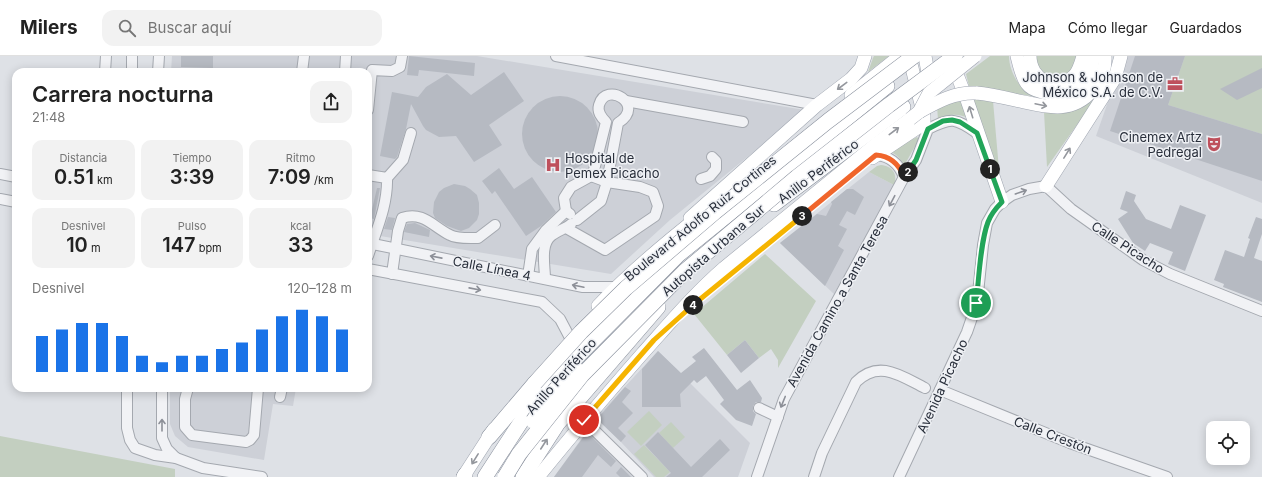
<!DOCTYPE html>
<html lang="es">
<head>
<meta charset="utf-8">
<style>
  body { margin:0; font-family:Inter,sans-serif; background:#f2f2f2; color:#222; height:100vh; display:flex; flex-direction:column; font-size:15px; white-space:nowrap }
  * { box-sizing:border-box; margin:0 }
  p { font-size:13px; color:#767676 }
  .icon { flex:none; width:22px; height:22px; fill:none; stroke:currentColor; stroke-width:2; stroke-linecap:round; stroke-linejoin:round }
  .map { position:relative; flex:1; overflow:hidden }
  .panel { position:absolute; left:12px; top:12px; width:360px; height:324px; display:flex; flex-direction:column; background:#fff; border-radius:12px; box-shadow:0 2px 10px #0003 }
  .panel>* { flex:none }
  .fabs { position:absolute; left:1206px; top:365px; display:grid; gap:8px }
  .fabs a { display:grid; place-items:center; width:44px; height:44px; border-radius:8px; background:#fff; box-shadow:0 2px 10px #0003; font-size:20px }
  .pin { position:absolute; display:grid; place-items:center; width:34px; height:34px; color:#fff; margin:-17px; border:2px solid #fff; border-radius:50%; box-shadow:0 1px 4px #0007 }
  .km { position:absolute; width:20px; height:20px; margin:-10px; border-radius:50%; background:#222; color:#fff; font-size:11px; line-height:20px; text-align:center }
  .round { display:grid; place-items:center; flex:none; width:42px; height:42px; border-radius:12px; background:#f2f2f2 }
  .head { display:flex; align-items:center; justify-content:space-between; height:68px; padding:0 20px }
  h1 { font-size:22px; font-weight:600; line-height:30px }
  .stats { display:grid; grid-template-columns:repeat(3,1fr); gap:6px; height:68px; padding:4px 20px }
  .stats div { display:grid; align-content:center; border-radius:10px; background:#f2f2f2; text-align:center }
  .stats b { font-size:20px; font-weight:600 }
  .stats small { font-size:11px; font-weight:400 }
  .stats p { font-size:11px }
  .chart { height:112px; padding:8px 20px }
  .chart p { display:flex; justify-content:space-between }
  .chart svg { width:100%; height:72px; margin-top:4px; stroke:#1a73e8; stroke-width:6 }
  header { display:flex; align-items:center; gap:24px; box-sizing:border-box; height:56px; padding:0 20px; background:#fff; border-bottom:1px solid #e0e0e0 }
  header strong { font-size:19px }
  nav { display:flex; gap:22px; margin-inline-start:auto; font-size:14px }
  .search { width:280px; height:36px; background:#f2f2f2; display:flex; align-items:center; gap:10px; box-sizing:border-box; padding:0 14px; border-radius:12px; color:#767676; font-size:15px }
  .map>svg:first-child { display:block }
  .built { fill:#cdd0d7 }
  .green { fill:#c3cfc0 }
  .building { fill:#b6bac2 }
  .lines { fill:none; stroke-linecap:round; stroke-linejoin:round }
  .minor-casing { stroke:#a4a8af; stroke-width:12 }
  .major-casing { stroke:#9fa5b0; stroke-width:14 }
  .highway-casing { stroke:#878e9b; stroke-width:16 }
  .minor { stroke:#f1f2f5; stroke-width:10 }
  .major { stroke:#fff; stroke-width:13 }
  .highway { stroke:#fff; stroke-width:15 }
  .major-bridge-casing { stroke:#9fa5b0; stroke-width:14; stroke-linecap:butt }
  .highway-bridge-casing { stroke:#878e9b; stroke-width:16; stroke-linecap:butt }
  .major-bridge { stroke:#fff; stroke-width:13 }
  .highway-bridge { stroke:#fff; stroke-width:15 }
  .oneway { stroke:#94979d }
  .oneway2 { stroke:#8d9098 }
  .split-1-casing { stroke:#fff; stroke-width:8 }
  .split-2-casing { stroke:#fff; stroke-width:8 }
  .split-3-casing { stroke:#fff; stroke-width:8 }
  .split-4-casing { stroke:#fff; stroke-width:8 }
  .split-5-casing { stroke:#fff; stroke-width:8 }
  .split-1 { stroke:#22a559; stroke-width:5 }
  .split-2 { stroke:#22a559; stroke-width:5 }
  .split-3 { stroke:#f0652b; stroke-width:5 }
  .split-4 { stroke:#f5b400; stroke-width:5 }
  .split-5 { stroke:#f5b400; stroke-width:5 }
  .labels { text-anchor:middle; stroke-width:3; stroke-linejoin:round; paint-order:stroke }
  .poi-label { font-size:13px; fill:#292f3b; stroke:#eef0f4; text-anchor:end }
  .street-label { font-size:13px; fill:#292f3b; stroke:#eef0f4 }
</style>
</head>
<body>
<header>
<strong>Milers</strong>
<div class="search"><svg class="icon" aria-label="search" viewBox="0 0 24 24"><circle cx="10" cy="10" r="6"/><path d="M15 15l6 6"/></svg>Buscar aquí</div>
<nav><a>Mapa</a><a>Cómo llegar</a><a>Guardados</a></nav>
</header>
<div class="map">
<svg width="1262" height="421" viewBox="0 0 1262 421">
  <rect width="100%" height="100%" fill="#dee1e6"/>
  <g class="built">
    <path d="M172,0H477L805,54L670,164L611,218L368,178V16H171Z"/>
    <path d="M1124,0H1262V147L1096,80Z"/>
    <path d="M869,116L894,129L834,238L780,187Z"/>
    <path d="M658,295L750,387L738,421H654L621,386L596,362Z"/>
    <path d="M170,332H296L293,350L273,348L264,404L188,391L175,380L170,368Z"/>
    <path d="M587,375L617,404L633,421H554Z"/>
  </g>
  <g class="green">
    <path d="M874,0H889L868,16L873,2Z"/>
    <path d="M990,0H1009C1009,11 1015,25 1023,32C1027,36 1032,38 1037,41L969,30L966,18Z"/>
    <path d="M1033,0H1079L1075,13L1056,24L1042,19Z"/>
    <path d="M1185,0H1262V78L1168,49Z"/>
    <path d="M1096,42L1047,111L1044,56C1064,60 1079,54 1096,42Z"/>
    <path d="M973,43L993,45L1000,125Z"/>
    <path d="M962,44L968,62C957,57 948,58 938,63L937,51Z"/>
    <path d="M917,81L919,83L904,110C900,102 897,98 888,95Z"/>
    <path d="M881,109C892,110 898,118 894,129L869,116L877,110Z"/>
    <path d="M765,198L816,245L778,312V304L771,293L759,302L745,284L727,299L694,258Z"/>
    <path d="M649,355L662,369L641,390L627,376Z"/>
    <path d="M671,366L685,381L673,392L659,377Z"/>
    <path d="M0,380L175,413V421H0Z"/>
    <path d="M644,389L670,416L664,421H656L634,398Z"/>
  </g>
  <g class="building">
    <path d="M181,0H213V12L181,11Z"/>
    <path d="M409,0L475,7L474,20L419,14L418,20L407,19Z"/>
    <path d="M1135,0H1185L1168,49L1262,78V125L1110,75Z"/>
    <path d="M1262,12V32L1237,44L1220,33Z"/>
    <path d="M504,16L524,45L489,69L502,89L474,106L456,80L439,81L426,74L423,70L411,48L406,73L397,101L395,103L380,100L392,36L418,41L426,31L447,18L471,39Z"/>
    <circle cx="560" cy="78" r="38"/>
    <path d="M499,112L514,133L532,121L556,156L541,170L526,180L495,135L492,138L482,125Z"/>
    <path d="M454,128L465,130L470,133L477,139L479,147V158L477,164L469,172L461,175L447,170L435,162L433,157L434,146L439,136L444,132Z"/>
    <path d="M377,132H380L374,163L370,162Z"/>
    <path d="M847,133H853L864,141L855,159L847,155L839,169L847,173L838,190L844,194L825,230L780,187L817,158L826,160L832,148L831,146Z"/>
    <path d="M1126,135L1136,139L1134,145L1146,163L1171,173L1180,149L1206,159L1185,215L1168,208L1173,196L1150,187L1145,195L1133,187L1118,163L1128,156L1120,153Z"/>
    <path d="M388,161L395,162L392,174L384,173Z"/>
    <path d="M1256,161L1262,163V178L1254,202L1262,205V246L1223,231L1224,228L1214,224L1225,194L1244,201L1250,183L1248,182Z"/>
    <path d="M415,167L430,174L429,181L404,176L407,168Z"/>
    <path d="M745,284L759,302L741,317L727,299Z"/>
    <path d="M704,292L737,334L750,324L762,342L761,346H756L753,350V355L756,358L752,370L736,364L720,348L724,344L706,320L697,327L694,324L680,338L681,351H642V313L658,295L681,317L696,305L692,301Z"/>
    <path d="M625,331L631,335L622,346L633,357L618,372L626,380L621,386L597,363Z"/>
    <path d="M587,376L616,405L611,411L598,399L582,421H554Z"/>
    <path d="M658,376L691,411L720,383L730,394L702,421H666L671,417L645,389Z"/>
    <path d="M621,411L631,421H620L616,417Z"/>
  </g>
  <g class="lines">
    <defs>
      <g id="minor">
        <path d="M556,0L817,49"/>
        <path d="M105,16L106,0"/>
        <path d="M132,16V0"/>
        <path d="M158,16L159,0"/>
        <path d="M302,16L304,0"/>
        <path d="M345,16L346,0"/>
        <path d="M626,45L743,66"/>
        <path d="M368,54L372,14L392,15L400,11L402,0"/>
        <path d="M876,99C890,100 899,108 904,121"/>
        <path d="M0,118L16,121"/>
        <path d="M368,119L387,122C388,149 376,175 368,200"/>
        <path d="M387,122L403,104L411,77"/>
        <path d="M701,123L710,120L716,113V105L712,101"/>
        <path d="M0,143L16,146"/>
        <path d="M566,155L564,142L571,131L591,120L594,114L606,66C601,61 597,56 599,49C606,24 647,49 618,67L607,126L601,145L577,164"/>
        <path d="M566,172L605,194L655,160L658,150L653,136L640,131L607,126L591,120"/>
        <path d="M368,187L583,231H616"/>
        <path d="M368,213L542,246L560,263L569,280"/>
        <path d="M392,218L398,175L402,162C424,155 433,171 450,179C457,183 470,182 478,182L495,169"/>
        <path d="M528,220L532,193L546,174L566,155L570,158"/>
        <path d="M545,223C545,210 540,189 551,180C557,175 565,173 571,168"/>
        <path d="M127,332V372L130,384L135,392L155,399L176,402L203,412L262,421"/>
        <path d="M162,332V382L167,393L176,402"/>
        <path d="M188,332L185,343V371L192,379L246,386L250,384L254,379L258,332"/>
        <path d="M940,334L1070,387L1167,421"/>
        <path d="M280,341L282,332"/>
        <path d="M759,352L778,361"/>
        <path d="M584,364L642,421"/>
        <path d="M757,421L784,343L904,121L916,104L928,73C952,61 955,62 977,77"/>
        <path d="M814,421L822,397L856,326C879,303 901,320 925,332"/>
        <path d="M899,421L967,276L977,247L983,189L987,167L995,153L1002,146L1012,139L1029,133L1046,130L1071,153L1143,204L1170,218L1262,255"/>
      </g>
      <g id="major">
        <path d="M925,0L930,28"/>
        <path d="M1017,0C1019,8 1022,23 1028,29C1030,32 1038,35 1042,36C1069,45 1092,29 1093,0"/>
        <path d="M1030,0C1030,24 1056,37 1074,20C1079,15 1081,7 1083,0"/>
        <path d="M952,6L967,44L1002,146"/>
        <path d="M976,37C989,38 1002,41 1015,44C1044,50 1070,60 1093,34C1101,24 1106,13 1105,0"/>
        <path d="M851,39L900,0"/>
        <path d="M872,102L920,70L924,65V60L909,0"/>
        <path d="M1046,130L1115,22L1121,0"/>
        <path d="M690,162L817,49L851,23L861,12L865,0"/>
        <path d="M598,250C630,216 665,187 702,158"/>
        <path d="M463,421L494,373"/>
        <path d="M538,421C572,379 607,338 642,298C669,268 694,238 724,212L876,88L910,63"/>
      </g>
      <g id="highway">
        <path d="M774,148L903,51"/>
        <path d="M489,381L535,327"/>
        <path d="M464,421L465,419"/>
        <path d="M485,421L526,358L554,324L678,199L887,30"/>
        <path d="M523,421L558,367L658,251"/>
      </g>
    </defs>
    <use href="#minor" class="minor-casing"/>
    <use href="#major" class="major-casing"/>
    <use href="#highway" class="highway-casing"/>
    <use href="#minor" class="minor"/>
    <use href="#major" class="major"/>
    <use href="#highway" class="highway"/>
    <defs>
      <g id="major-bridge">
        <path d="M919,56C937,46 954,36 976,37"/>
        <path d="M910,63L919,56L929,37L975,0"/>
      </g>
      <g id="highway-bridge">
        <path d="M535,327L581,276L626,232L715,156L828,65L914,0"/>
        <path d="M533,365L555,334L576,313"/>
        <path d="M505,421L519,398L582,319L685,215L797,121L889,49L955,0"/>
      </g>
    </defs>
    <use href="#major-bridge" class="major-bridge-casing"/>
    <use href="#highway-bridge" class="highway-bridge-casing"/>
    <use href="#major-bridge" class="major-bridge"/>
    <use href="#highway-bridge" class="highway-bridge"/>
  </g>
  <defs><path id="oneway-shaft" d="M-6 0H5M1.5-3L5.5 0L1.5 3" fill="none" stroke-width="1.6" stroke-linecap="round" stroke-linejoin="round"/></defs>
  <g class="oneway">
    <use href="#oneway-shaft" transform="translate(842 30) rotate(143)"/>
    <use href="#oneway-shaft" transform="translate(1041 49) rotate(12)"/>
    <use href="#oneway-shaft" transform="translate(971 56) rotate(-107)"/>
    <use href="#oneway-shaft" transform="translate(894 75) rotate(-37)"/>
    <use href="#oneway-shaft" transform="translate(1067 97) rotate(-58)"/>
    <use href="#oneway-shaft" transform="translate(544 388) rotate(-57)"/>
    <use href="#oneway-shaft" transform="translate(475 403) rotate(122)"/>
  </g>
  <g class="oneway2">
    <use href="#oneway-shaft" transform="translate(1021 136) rotate(-19)"/>
    <use href="#oneway-shaft" transform="translate(892 145) rotate(118)"/>
    <use href="#oneway-shaft" transform="translate(436 201) rotate(-169)"/>
    <use href="#oneway-shaft" transform="translate(578 230) rotate(-168)"/>
    <use href="#oneway-shaft" transform="translate(475 233) rotate(11)"/>
    <use href="#oneway-shaft" transform="translate(783 346) rotate(112)"/>
    <use href="#oneway-shaft" transform="translate(162 369) rotate(-90)"/>
  </g>
  <g class="lines">
    <defs>
      <path id="split-1" d="M976,247C979,224 980,187 988,166C991,158 996,152 1002,146L990,113"/>
      <path id="split-2" d="M908,116L916,104L928,73L943,65L952,64L960,66L977,77L990,113"/>
      <path id="split-3" d="M802,160L876,99C890,100 899,108 904,121L908,116"/>
      <path id="split-4" d="M693,249L802,160"/>
      <path id="split-5" d="M584,364L654,284L693,249"/>
    </defs>
    <use href="#split-1" class="split-1-casing"/>
    <use href="#split-2" class="split-2-casing"/>
    <use href="#split-3" class="split-3-casing"/>
    <use href="#split-4" class="split-4-casing"/>
    <use href="#split-5" class="split-5-casing"/>
    <use href="#split-1" class="split-1"/>
    <use href="#split-2" class="split-2"/>
    <use href="#split-3" class="split-3"/>
    <use href="#split-4" class="split-4"/>
    <use href="#split-5" class="split-5"/>
  </g>
  <defs>
    <symbol id="office-bare" viewBox="-9 -9 18 18"><path d="M-6-3h4V-5.5h4V-3h4V5H-6ZM-1-4.5V-3h2v-1.5ZM-6 0V1H6V0Z" fill="#be505c" stroke="#eef0f4" stroke-width="2.5" paint-order="stroke"/></symbol>
    <symbol id="theatre-bare" viewBox="-9 -9 18 18"><path d="M-5-5.5Q0-4 5-5.5V0Q5 5 0 6Q-5 5-5 0ZM-3.3-2.5H-1v1.5H-3.3ZM1-2.5H3.3v1.5H1ZM-2.8 1Q0 5.5 2.8 1Z" fill="#be505c" stroke="#eef0f4" stroke-width="2.5" paint-order="stroke"/></symbol>
    <symbol id="hospital-bare" viewBox="-9 -9 18 18"><path d="M-5-5h3v3.5h4V-5h3V5h-3V1.5h-4V5h-3Z" fill="#be505c" stroke="#eef0f4" stroke-width="2.5" paint-order="stroke"/></symbol>
  </defs>
  <g fill-rule="evenodd">
    <use href="#office-bare" x="1164" y="17" width="22" height="22"/>
    <use href="#theatre-bare" x="1203" y="77" width="22" height="22"/>
    <use href="#hospital-bare" x="542" y="98" width="22" height="22"/>
  </g>
  <g class="labels">
    <g class="poi-label">
      <text x="1163" y="26">Johnson &amp; Johnson de<tspan x="1163" dy="15">México S.A. de C.V.</tspan></text>
      <text x="1202" y="86">Cinemex Artz<tspan x="1202" dy="15">Pedregal</tspan></text>
      <text x="565" y="107" text-anchor="start">Hospital de<tspan x="565" dy="15">Pemex Picacho</tspan></text>
    </g>
    <g class="street-label">
      <text transform="translate(818 115) rotate(-37)" y="5">Anillo Periférico</text>
      <text transform="translate(700 162) rotate(-39)" y="5">Boulevard Adolfo Ruiz Cortines</text>
      <text transform="translate(1128 191) rotate(33)" y="5">Calle Picacho</text>
      <text transform="translate(713 194) rotate(-41)" y="5">Autopista Urbana Sur</text>
      <text transform="translate(492 212) rotate(11)" y="5">Calle Línea 4</text>
      <text transform="translate(837 245) rotate(-61)" y="5">Avenida Camino a Santa Teresa</text>
      <text transform="translate(561 320) rotate(-48)" y="5">Anillo Periférico</text>
      <text transform="translate(942 330) rotate(-65)" y="5">Avenida Picacho</text>
      <text transform="translate(1053 379) rotate(21)" y="5">Calle Crestón</text>
    </g>
  </g>
</svg>
<div class="fabs">
<a><svg class="icon" aria-label="locate" viewBox="0 0 24 24"><circle cx="12" cy="12" r="6"/><path d="M12 2v4M12 18v4M2 12h4M18 12h4"/></svg></a>
</div>
<div class="pin" style="left:976px;top:247px;background:#1e9e55"><svg class="icon" aria-label="arrive" viewBox="0 0 24 24"><path d="M6 21V4h12l-3 4 3 4H6"/></svg></div>
<div class="pin" style="left:584px;top:364px;background:#d93025"><svg class="icon" aria-label="check" viewBox="0 0 24 24"><path d="M5 12l5 5 9-10"/></svg></div>
<b class="km" style="left:990px;top:113px">1</b>
<b class="km" style="left:908px;top:116px">2</b>
<b class="km" style="left:802px;top:160px">3</b>
<b class="km" style="left:693px;top:249px">4</b>
<section class="panel">
<div class="head"><div><h1>Carrera nocturna</h1><p>21:48</p></div><a class="round"><svg class="icon" aria-label="share" viewBox="0 0 24 24"><path d="M12 15V3M7 8l5-5 5 5M5 13v7h14v-7"/></svg></a></div>
<div class="stats">
<div><p>Distancia</p><b>0.51<small> km</small></b></div>
<div><p>Tiempo</p><b>3:39</b></div>
<div><p>Ritmo</p><b>7:09<small> /km</small></b></div>
</div>
<div class="stats">
<div><p>Desnivel</p><b>10<small> m</small></b></div>
<div><p>Pulso</p><b>147<small> bpm</small></b></div>
<div><p>kcal</p><b>33</b></div>
</div>
<div class="chart"><p><span>Desnivel</span>120–128 m</p>
<svg viewBox="0 0 160 44" preserveAspectRatio="none"><path d="M5 44V22M15 44V18M25 44V14M35 44V14M45 44V22M55 44V34M65 44V38M75 44V34M85 44V34M95 44V30M105 44V26M115 44V18M125 44V10M135 44V6M145 44V10M155 44V18"/></svg>
</div>
</section>
</div>
</body>
</html>
